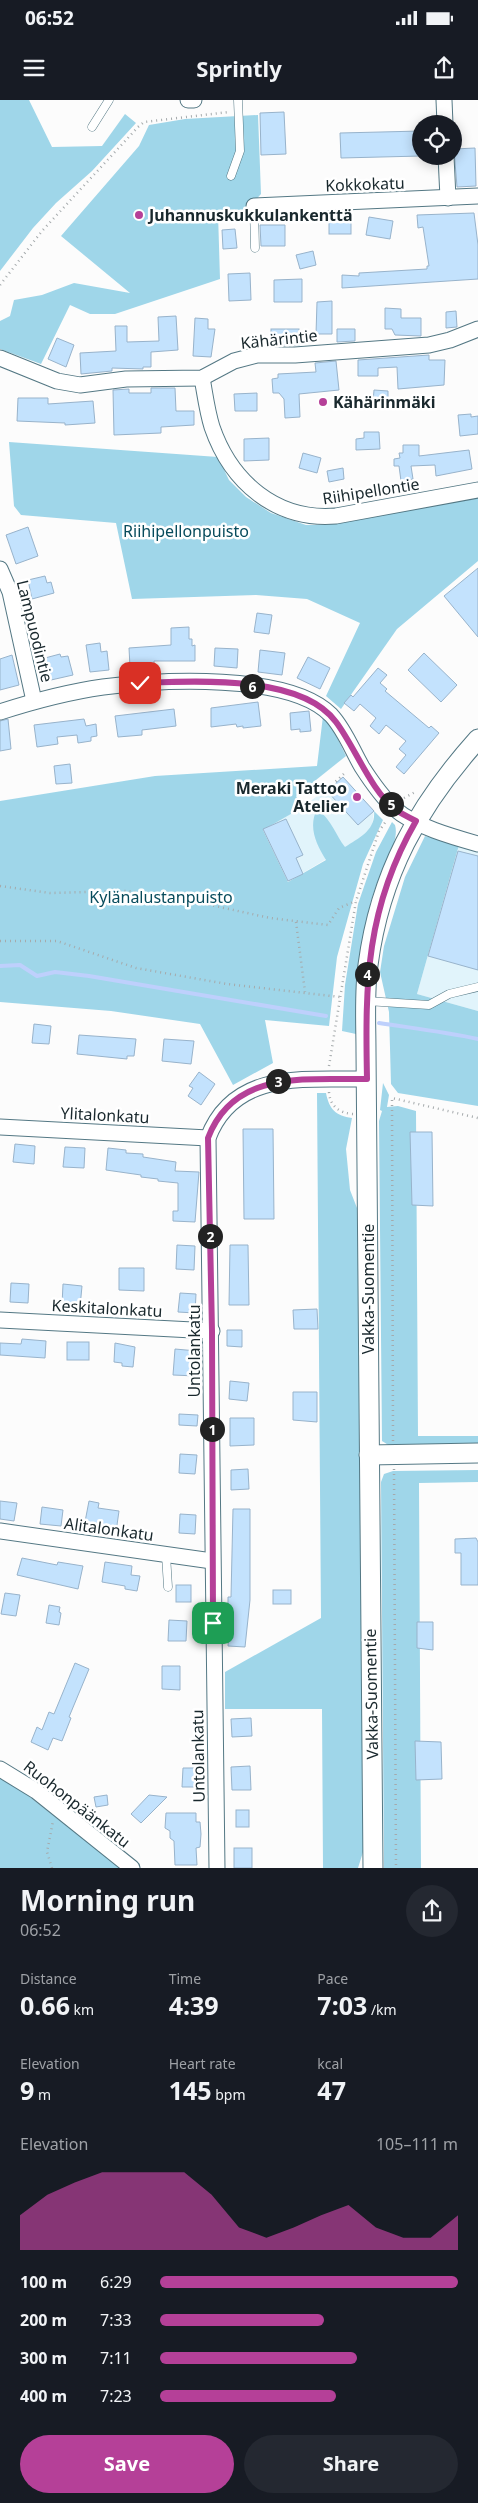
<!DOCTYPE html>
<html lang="en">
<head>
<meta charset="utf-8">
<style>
  body { margin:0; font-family:"Noto Sans",sans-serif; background:#242831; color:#f1f3f6; height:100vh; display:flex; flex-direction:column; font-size:19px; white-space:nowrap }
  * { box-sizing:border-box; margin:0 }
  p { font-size:16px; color:#9ea1a6 }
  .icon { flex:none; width:28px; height:28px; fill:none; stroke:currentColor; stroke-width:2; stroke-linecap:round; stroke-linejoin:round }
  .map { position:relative; height:1768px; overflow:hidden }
  .details { display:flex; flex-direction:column; background:#171b24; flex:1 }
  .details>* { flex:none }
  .fabs { position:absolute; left:412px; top:15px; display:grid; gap:10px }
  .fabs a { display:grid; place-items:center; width:50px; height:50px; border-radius:50%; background:#171b24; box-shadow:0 2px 12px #0003; font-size:25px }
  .pin { position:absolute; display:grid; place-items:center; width:42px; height:42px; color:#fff; margin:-21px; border-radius:10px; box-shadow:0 2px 8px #0006 }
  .km { position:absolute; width:25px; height:25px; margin:-12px; border-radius:50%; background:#222; color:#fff; font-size:14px; line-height:25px; text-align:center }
  .round { display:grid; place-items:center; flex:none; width:52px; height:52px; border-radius:26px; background:#242831 }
  .overview { display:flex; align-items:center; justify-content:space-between; height:85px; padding:0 20px }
  h1 { font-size:28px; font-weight:700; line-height:38px }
  .stats { display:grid; grid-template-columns:repeat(3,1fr); gap:8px; height:85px; padding:5px 20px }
  .stats div { display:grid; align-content:center }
  .stats b { font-size:25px; font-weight:700 }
  .stats small { font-size:14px; font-weight:400 }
  .stats p { font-size:14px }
  .chart { height:140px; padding:10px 20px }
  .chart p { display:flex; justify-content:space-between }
  .chart svg { width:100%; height:90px; margin-top:5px; fill:#b54098; opacity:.7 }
  .button { display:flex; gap:10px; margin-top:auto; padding:10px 20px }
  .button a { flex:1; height:58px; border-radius:30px; background:#b54098; color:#fff; font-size:20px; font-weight:700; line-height:58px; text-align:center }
  .button a+a { background:#242831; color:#f1f3f6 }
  ul { padding:0 20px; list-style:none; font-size:16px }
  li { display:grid; grid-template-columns:80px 60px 1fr; align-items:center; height:38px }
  li i { height:12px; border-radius:6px; background:#b54098 }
  .status { display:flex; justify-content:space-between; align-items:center; height:35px; padding:0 25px; background:#171b24; direction:ltr }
  .status svg { height:14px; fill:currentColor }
  header { display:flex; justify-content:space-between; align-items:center; height:65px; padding:0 20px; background:#171b24; font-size:22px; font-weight:700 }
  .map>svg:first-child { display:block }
  .built { fill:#e1f4fb }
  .green { fill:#9fd6e9 }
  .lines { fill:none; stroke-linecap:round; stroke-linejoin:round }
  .stream { stroke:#bed0fc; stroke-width:4 }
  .building { fill:#c3e2fd; stroke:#98b3cb }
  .service-casing { stroke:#547884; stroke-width:9 }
  .minor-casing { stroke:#547884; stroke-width:17 }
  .tertiary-casing { stroke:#547884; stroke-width:21 }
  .path { stroke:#a5aaac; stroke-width:2.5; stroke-dasharray:1 4; stroke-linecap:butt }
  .service { stroke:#fff; stroke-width:8 }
  .minor { stroke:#fff; stroke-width:15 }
  .tertiary { stroke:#fff; stroke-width:19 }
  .route-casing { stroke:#fff; stroke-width:10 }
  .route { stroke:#b54098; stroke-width:6 }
  .poi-dot { fill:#b54098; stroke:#fff; stroke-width:2 }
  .labels { text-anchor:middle; stroke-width:5; stroke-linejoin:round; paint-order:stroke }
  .street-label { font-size:16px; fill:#19282d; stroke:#fff }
  .poi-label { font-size:16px; font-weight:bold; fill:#19282d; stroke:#fff; text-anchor:start }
  .park-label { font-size:16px; fill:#074b5c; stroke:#fff }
</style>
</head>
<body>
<div class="status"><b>06:52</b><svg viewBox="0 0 49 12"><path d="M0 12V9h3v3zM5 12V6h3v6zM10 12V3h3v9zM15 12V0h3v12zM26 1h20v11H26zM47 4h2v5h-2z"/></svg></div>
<header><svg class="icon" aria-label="menu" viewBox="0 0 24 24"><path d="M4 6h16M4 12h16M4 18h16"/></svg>Sprintly<svg class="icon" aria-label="share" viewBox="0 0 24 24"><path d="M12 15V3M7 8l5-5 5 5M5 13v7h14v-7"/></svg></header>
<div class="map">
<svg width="478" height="1768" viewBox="0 0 478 1768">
  <rect width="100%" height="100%" fill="#fcfcfc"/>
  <g class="built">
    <path d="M343,677L374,711L372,726L361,738L288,782L263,729L301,708Z"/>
    <path d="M459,745L478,751V911L417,894Z"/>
  </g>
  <g class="green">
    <path d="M0,0H29L52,47L102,46L125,14L136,23L92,71L56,103L33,128L0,171Z"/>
    <path d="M258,15L261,94L252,104L248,112L218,113L220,179L115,214H90L70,205L41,264L0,249V221L10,216L14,200L42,195L74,183L130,193L61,136L139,46L149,25L185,19Z"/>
    <path d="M9,342L218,357L229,380L246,397L271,413L306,425H325L478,397V461L397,529L341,609L326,596L360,523L307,499L256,495L132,499L116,423L21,415L14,406Z"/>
    <path d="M323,616L334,631L346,656L296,696L303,707L263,730L288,782L326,760C316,744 308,727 317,709C332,720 336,736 345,747C359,738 376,730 374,711L383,720L363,764L337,857L329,926L265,920L273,963L233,985L200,924L111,911L0,902V701L155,676L317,666Z"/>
    <path d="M392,722L395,725C400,741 382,770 376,786C359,833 359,885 356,934L342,931L345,885L358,804L376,752Z"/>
    <path d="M425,736L459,745L417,894L478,911V1006L398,993L391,984L389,912L380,872L384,846L405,777Z"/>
    <path d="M383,983L389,995L387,1007L398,1006L416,1011L418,1336H478V1345L390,1346L382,1341L379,1021L382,1011L380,1010Z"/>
    <path d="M317,993H326C329,1009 336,1016 352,1018L346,1049L350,1090L357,1108L360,1168L364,1749L358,1768H323L322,1609H225V1572L321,1518Z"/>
    <path d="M478,1370V1382L419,1383L421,1768H384L381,1382L384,1374L393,1371Z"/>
    <path d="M0,1678L21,1690L120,1768H0Z"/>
  </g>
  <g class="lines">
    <g class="stream">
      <path d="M0,866L20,865L37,876L55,872L89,876L326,916"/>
      <path d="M379,923C412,928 445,932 478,939"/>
    </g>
  </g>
  <g class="building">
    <path d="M284,12L286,54L261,55L260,13Z"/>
    <path d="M421,31V56L341,58L340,33Z"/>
    <path d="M475,48L476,86L457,87L454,49Z"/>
    <path d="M474,113L478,145V179L342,188V175L359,176V173L427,169V166H429L423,127L418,128L417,115Z"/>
    <rect x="329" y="116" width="22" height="18"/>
    <path d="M369,117L393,121L390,139L366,135Z"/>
    <path d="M260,125H285V146H261Z"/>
    <path d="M235,129L237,148L223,149L222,130Z"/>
    <path d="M313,151L316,165L300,169L296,155Z"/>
    <path d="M250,173L251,200L229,201L228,174Z"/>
    <path d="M302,179V202H274V180Z"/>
    <path d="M332,201V234H316L317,202Z"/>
    <path d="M385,208L401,209V218H421V236L395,235L392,229H385Z"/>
    <path d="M456,211L457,227L446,228V212Z"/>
    <path d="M176,216L178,250L151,252V267H143V269L112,268V271L81,274L80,253L116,251L115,226H127V242L159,241L158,217Z"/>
    <path d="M195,218L208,219V229H215L211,257L193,256Z"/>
    <rect x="271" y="229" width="28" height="16"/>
    <path d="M337,229H355V241L337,242Z"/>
    <path d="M57,238L74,245L66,267L48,259Z"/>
    <path d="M429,255V260H445L444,285L398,289L397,267L378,268V276H358V260Z"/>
    <path d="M336,261L339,290L299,294L300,317L285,318L284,299L279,293H273L272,279L278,278V274L316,272L315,263Z"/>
    <path d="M151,288H175L176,311H194V325L161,327V333L114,335L113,290L129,289V293H151Z"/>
    <path d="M374,290L388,291V303L373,302Z"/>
    <path d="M257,293V311H235L234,294Z"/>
    <path d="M18,298H48V304L93,301L95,323L65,325V323L17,321Z"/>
    <path d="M471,314V317L478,316V334L460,336L458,315Z"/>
    <path d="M364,332H379L380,349L356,350V339L364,338Z"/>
    <path d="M269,338V360L244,361V339Z"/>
    <path d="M403,345H419V356L469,350L472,369L436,376L435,365L411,366L413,379L401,381L399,366H394V359L400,358L399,353H403Z"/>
    <path d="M303,353L321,358L317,373L299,368Z"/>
    <path d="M343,368L344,379L329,382L327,371Z"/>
    <path d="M28,427L38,456L16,464L6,435Z"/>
    <path d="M478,468V537L444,496Z"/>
    <path d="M45,476L47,483L51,482L54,493L32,499L28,480Z"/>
    <path d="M257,513L272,515L269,534L254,532Z"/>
    <path d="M189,527V539H192V546L195,545V561H154V566L130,567L129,548L171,545V528Z"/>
    <path d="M100,543L101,552L107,551L109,570L90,572L86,545Z"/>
    <path d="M215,548L238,549L237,568L214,566Z"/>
    <path d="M260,550L285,553L282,575L258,572Z"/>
    <path d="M424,553L457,585L441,602L408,570Z"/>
    <path d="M60,554L61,557L68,556L73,575L51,580L49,572L45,573L42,561L46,560L45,558Z"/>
    <path d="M12,555L19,585L0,590V559Z"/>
    <path d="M308,557L330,568L320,589L297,578Z"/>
    <path d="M378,568L387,575L380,583L387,589L385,591L429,628L431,626L439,633L404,674L396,667L406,655L399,649L406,641L386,625L379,634L370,626L376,618L360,604L354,611L344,603L351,595L353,597Z"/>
    <path d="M258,602L261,626L243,628V626L237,627L236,624L211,627V608Z"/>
    <path d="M174,609L176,626L142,630V635L118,637L115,616Z"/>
    <path d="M309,611L311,631L300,632V629L291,630L290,613Z"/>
    <path d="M8,619L11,649L0,651V621Z"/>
    <path d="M84,619L86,626L96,624L97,636L91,637V641L78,643L77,635L57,637L58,644L37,647L34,625Z"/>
    <path d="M70,664L72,683L56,684L54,666Z"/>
    <path d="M343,677L374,711L358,725L327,691Z"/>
    <path d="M286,719L303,755L296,758L303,774L288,781L263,729Z"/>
    <path d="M458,751L478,756V870L428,856Z"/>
    <path d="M34,924L51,926L49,944L32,943Z"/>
    <path d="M79,935L136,939L134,956H127V959L77,954Z"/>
    <path d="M164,939L194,941L191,964L162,961Z"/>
    <path d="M199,972L215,984L201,1005L188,996L193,988L189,986Z"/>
    <path d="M243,1029H273L274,1119H244Z"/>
    <path d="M410,1032H432L433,1106L412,1105Z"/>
    <path d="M15,1044L35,1046L34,1064L13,1062Z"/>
    <path d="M65,1047L85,1048L84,1068L63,1067Z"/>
    <path d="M108,1048L126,1050V1053L143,1054V1057L176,1062L175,1071L199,1072L195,1122L173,1121V1111H178V1083L158,1081V1079L141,1077V1075L106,1070Z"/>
    <path d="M177,1145L195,1146L194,1170L176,1169Z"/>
    <path d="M230,1145H248L249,1205H229Z"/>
    <path d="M119,1168H144V1191L119,1190Z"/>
    <path d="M11,1183L29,1184L28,1203L10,1202Z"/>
    <path d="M63,1184L82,1186L80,1207L62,1205Z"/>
    <path d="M180,1193L196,1194L195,1213L178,1212Z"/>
    <path d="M317,1209L318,1229H294L293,1210Z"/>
    <path d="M227,1230H242V1247L227,1246Z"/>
    <path d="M22,1239L46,1241L45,1258L0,1255V1243L21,1244Z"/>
    <rect x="67" y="1242" width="22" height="18"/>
    <path d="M115,1243L135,1247L133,1267L122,1266V1263L114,1262Z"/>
    <path d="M175,1249L197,1251L196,1276L173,1275Z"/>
    <path d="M230,1281L249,1283L247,1301L229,1299Z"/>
    <path d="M293,1292H317V1322L293,1320Z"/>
    <path d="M179,1314L198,1315L197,1326L179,1325Z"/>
    <path d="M230,1318H254V1345L230,1346Z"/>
    <path d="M180,1354L197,1355L195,1374L179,1373Z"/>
    <path d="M248,1369L249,1389L231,1390V1370Z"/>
    <path d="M0,1401L17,1403L14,1421L0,1419Z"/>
    <path d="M89,1401L99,1403L98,1408L119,1411L116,1432L84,1427Z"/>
    <path d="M42,1407L63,1410L61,1426L40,1424Z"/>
    <path d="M233,1409H250V1500L245,1547L228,1546L230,1518H226V1504H228V1497H231Z"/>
    <path d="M180,1414L196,1415L195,1434L179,1433Z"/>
    <path d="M476,1438L478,1442V1485H461V1453H455V1439Z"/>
    <path d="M22,1458L57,1465L58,1462L83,1466L78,1489L17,1475Z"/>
    <path d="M105,1462L132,1466L131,1475L140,1476L137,1491L125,1489V1486L102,1482Z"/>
    <rect x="176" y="1485" width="15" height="17"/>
    <rect x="273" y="1490" width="18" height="14"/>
    <path d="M5,1493L20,1495L16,1516L1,1514Z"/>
    <path d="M49,1505L60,1507L59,1512L61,1513L59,1525L46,1523Z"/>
    <path d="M169,1520L187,1521L186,1541H168Z"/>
    <path d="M417,1522H433V1550L417,1548Z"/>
    <path d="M75,1563L89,1569L69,1617L71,1618L62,1641L53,1638L48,1650L31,1642L37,1627L42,1630L49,1612L54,1614Z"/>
    <path d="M162,1566H180V1590L162,1589Z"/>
    <path d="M251,1618L252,1636L232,1637L231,1619Z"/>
    <path d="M415,1641L441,1642L442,1679L416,1680Z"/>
    <path d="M250,1666L251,1690H232L231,1667Z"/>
    <path d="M183,1668H197V1687H182Z"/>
    <path d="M107,1695L108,1705L96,1707L94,1697Z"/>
    <path d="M149,1695L167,1697L141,1723L131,1714Z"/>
    <rect x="236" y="1710" width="13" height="17"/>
    <path d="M166,1713H196V1722H200L201,1734L200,1747L196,1748L197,1765H175L174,1741L170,1738V1731L165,1728Z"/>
    <rect x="234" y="1748" width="18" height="20"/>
  </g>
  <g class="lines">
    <defs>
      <g id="service">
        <path d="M92,27L109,0"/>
        <path d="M231,76L240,51L238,0"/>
        <path d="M254,106L255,148"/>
        <path d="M366,901L429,905L449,894L478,887"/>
        <path d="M166,1455L168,1487"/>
      </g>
      <g id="minor">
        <path d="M188,0H194"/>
        <path d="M444,0L445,24"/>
        <path d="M446,56L448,98"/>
        <path d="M254,106L478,96"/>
        <path d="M0,258L57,281L80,285L126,279L202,278L234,261L257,255H295L429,245L450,240L478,229"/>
        <path d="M202,278C205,294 207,311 212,327C231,382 276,421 336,416L478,390"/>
        <path d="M0,469L10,492L34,601"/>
        <path d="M0,612C34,601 68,592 103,587C159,580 289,572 331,615C345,630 352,650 362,667C371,681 382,697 395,709C414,726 453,737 478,744"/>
        <path d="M0,1027L208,1038"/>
        <path d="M0,1220L212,1231"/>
        <path d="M0,1431L212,1461"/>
        <path d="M0,1669L36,1691L132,1768"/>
        <path d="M217,1768L208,1038C234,969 307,980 367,979"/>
      </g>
      <g id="tertiary">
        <path d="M369,1355L478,1353"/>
        <path d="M373,1768L366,952C366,923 364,893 368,865C380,774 418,706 478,639"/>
      </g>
    </defs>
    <use href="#service" class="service-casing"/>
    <use href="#minor" class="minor-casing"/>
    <use href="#tertiary" class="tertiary-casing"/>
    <g class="path">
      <path d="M0,185L42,131L138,27L144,22L229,12"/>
      <path d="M321,695L346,672"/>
      <path d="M404,698L417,691"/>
      <path d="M0,786L50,793L128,791L206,804L270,818L328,825L339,808L356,801"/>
      <path d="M296,822L305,892"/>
      <path d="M0,841H57L136,868L227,884L340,897"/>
      <path d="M329,966L356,801L379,731L387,720"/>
      <path d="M329,992C330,1006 339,1013 353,1014"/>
      <path d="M393,1341L392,998L478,1018"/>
      <path d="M394,1369L396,1768"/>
      <path d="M52,1768L47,1752L53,1721"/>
    </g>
    <use href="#service" class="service"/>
    <use href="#minor" class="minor"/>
    <use href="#tertiary" class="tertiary"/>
  </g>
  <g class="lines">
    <defs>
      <path id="route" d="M140,583C193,581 301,574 336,622C355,647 371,691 396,710C402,714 410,718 416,721C366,808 365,882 367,979C307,980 234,969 208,1038L212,1231L213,1523"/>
    </defs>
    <use href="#route" class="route-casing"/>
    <use href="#route" class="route"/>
  </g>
  <g class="poi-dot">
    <circle cx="139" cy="115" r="5"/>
    <circle cx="323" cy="302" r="5"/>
    <circle cx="357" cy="697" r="5"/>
  </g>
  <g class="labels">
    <g class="street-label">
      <text transform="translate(365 84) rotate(-2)" y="6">Kokkokatu</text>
      <text transform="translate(279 239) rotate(-6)" y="6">Kähärintie</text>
      <text transform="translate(371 391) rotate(-9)" y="6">Riihipellontie</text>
      <text transform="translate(35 531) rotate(76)" y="6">Lampuodintie</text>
      <text transform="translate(105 1015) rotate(3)" y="6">Ylitalonkatu</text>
      <text transform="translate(368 1189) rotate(-90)" y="6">Vakka-Suomentie</text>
      <text transform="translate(107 1208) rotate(3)" y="6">Keskitalonkatu</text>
      <text transform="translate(194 1251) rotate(-90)" y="6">Untolankatu</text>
      <text transform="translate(109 1429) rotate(8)" y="6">Alitalonkatu</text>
      <text transform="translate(371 1594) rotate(-91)" y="6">Vakka-Suomentie</text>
      <text transform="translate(198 1656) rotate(-91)" y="6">Untolankatu</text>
      <text transform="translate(77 1704) rotate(38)" y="6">Ruohonpäänkatu</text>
    </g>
    <g class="poi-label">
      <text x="149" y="121">Juhannuskukkulankenttä</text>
      <text x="333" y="308">Kähärinmäki</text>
      <text x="347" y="694" text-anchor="end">Meraki Tattoo<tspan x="347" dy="18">Atelier</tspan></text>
    </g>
    <g class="park-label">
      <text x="186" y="437">Riihipellonpuisto</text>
      <text x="161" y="803">Kylänalustanpuisto</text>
    </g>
  </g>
</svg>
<div class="fabs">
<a><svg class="icon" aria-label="locate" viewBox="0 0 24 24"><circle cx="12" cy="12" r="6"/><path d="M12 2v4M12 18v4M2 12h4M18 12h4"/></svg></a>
</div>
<div class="pin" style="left:213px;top:1523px;background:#1e9e55"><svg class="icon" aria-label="arrive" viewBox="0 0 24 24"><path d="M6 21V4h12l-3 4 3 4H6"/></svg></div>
<div class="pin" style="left:140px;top:583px;background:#d93025"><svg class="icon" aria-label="check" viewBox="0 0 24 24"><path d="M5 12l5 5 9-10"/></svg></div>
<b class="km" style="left:212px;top:1329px">1</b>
<b class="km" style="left:210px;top:1136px">2</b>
<b class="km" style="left:278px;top:981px">3</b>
<b class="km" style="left:367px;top:874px">4</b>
<b class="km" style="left:391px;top:704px">5</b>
<b class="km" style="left:252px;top:586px">6</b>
</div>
<section class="details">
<div class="overview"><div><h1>Morning run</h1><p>06:52</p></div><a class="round"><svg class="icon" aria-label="share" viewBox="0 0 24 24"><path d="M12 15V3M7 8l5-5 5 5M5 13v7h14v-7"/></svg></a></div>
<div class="stats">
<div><p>Distance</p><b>0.66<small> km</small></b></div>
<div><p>Time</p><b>4:39</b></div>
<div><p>Pace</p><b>7:03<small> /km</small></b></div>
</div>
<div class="stats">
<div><p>Elevation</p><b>9<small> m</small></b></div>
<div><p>Heart rate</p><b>145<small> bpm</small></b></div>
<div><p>kcal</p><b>47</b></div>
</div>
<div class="chart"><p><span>Elevation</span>105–111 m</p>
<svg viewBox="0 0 160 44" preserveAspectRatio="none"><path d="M0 44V27L10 17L20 11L30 6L40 6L50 6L60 6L70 17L80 33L90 38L100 33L110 27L120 22L130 33L140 38L150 38L160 27V44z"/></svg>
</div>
<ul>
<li><b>100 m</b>6:29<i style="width:100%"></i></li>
<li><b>200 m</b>7:33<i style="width:55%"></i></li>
<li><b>300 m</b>7:11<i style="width:66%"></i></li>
<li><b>400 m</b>7:23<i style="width:59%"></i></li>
</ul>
<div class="button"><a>Save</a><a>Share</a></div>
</section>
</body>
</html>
